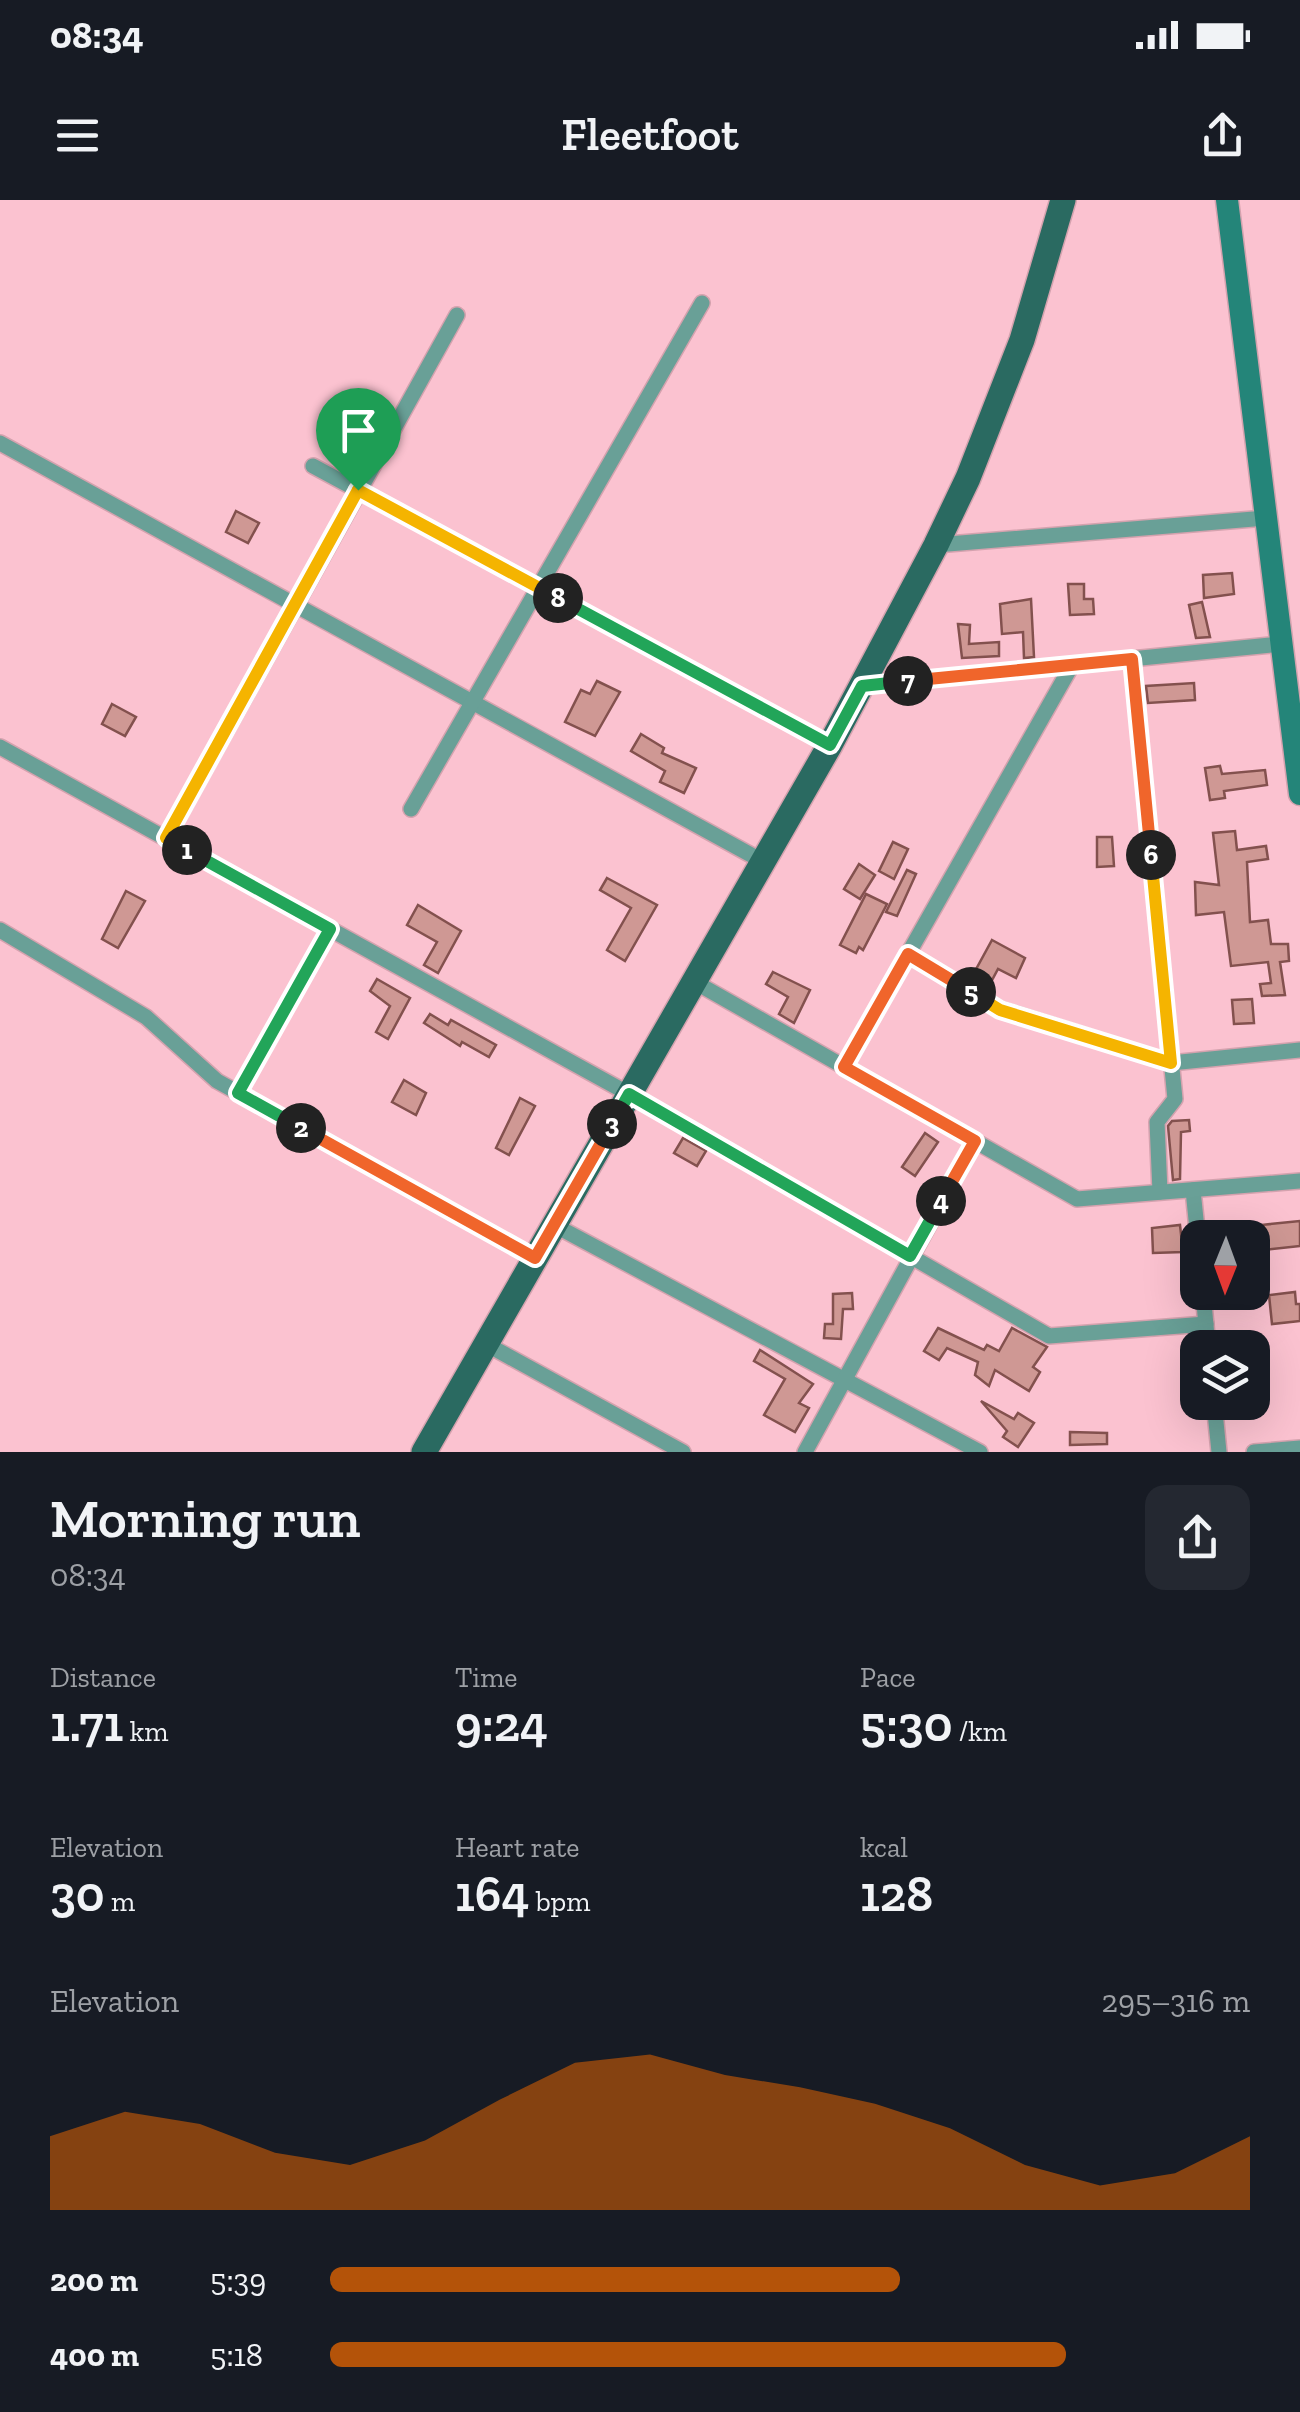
<!DOCTYPE html>
<html lang="en">
<head>
<meta charset="utf-8">
<style>
  body { margin:0; font-family:"Zilla Slab",serif; background:#242831; color:#f1f3f6; height:100vh; display:flex; flex-direction:column; font-size:38px; white-space:nowrap }
  * { box-sizing:border-box; margin:0 }
  p { font-size:32px; color:#9ea1a6 }
  .icon { flex:none; width:55px; height:55px; fill:none; stroke:currentColor; stroke-width:2; stroke-linecap:round; stroke-linejoin:round }
  .map { position:relative; height:1252px; overflow:hidden }
  .drawer { display:flex; flex-direction:column; background:#171b24; flex:1 }
  .drawer>* { flex:none }
  .needle { width:65px; rotate:181deg }
  .tools { position:absolute; left:1180px; top:1020px; display:grid; gap:20px }
  .tools a { display:grid; place-items:center; width:90px; height:90px; border-radius:20px; background:#171b24; box-shadow:0 10px 40px #0002; font-size:50px }
  .pin { position:absolute; display:grid; place-items:center; width:85px; height:85px; color:#fff; margin:-102px -42px; border-radius:50% 50% 50% 0; rotate:-45deg; box-shadow:0 0 10px #0007 }
  .pin .icon { rotate:45deg }
  .km { position:absolute; width:50px; height:50px; margin:-25px; border-radius:50%; background:#222; color:#fff; font-size:28px; line-height:50px; text-align:center }
  .round { display:grid; place-items:center; flex:none; width:105px; height:105px; border-radius:20px; background:#242831 }
  .headline { display:flex; align-items:center; justify-content:space-between; height:170px; padding:0 50px }
  h1 { font-size:55px; font-weight:600; line-height:75px }
  .metrics { display:grid; grid-template-columns:repeat(3,1fr); gap:15px; height:170px; padding:10px 50px }
  .metrics div { display:grid; align-content:center }
  .metrics b { font-size:50px; font-weight:600 }
  .metrics small { font-size:28px; font-weight:400 }
  .metrics p { font-size:28px }
  .chart { height:280px; padding:20px 50px }
  .chart p { display:flex; justify-content:space-between }
  .chart svg { width:100%; height:180px; margin-top:10px; fill:#b45309; opacity:.7 }
  ul { padding:0 50px; list-style:none; font-size:32px }
  li { display:grid; grid-template-columns:160px 120px 1fr; align-items:center; height:75px }
  li i { height:25px; border-radius:12px; background:#b45309 }
  .status { display:flex; justify-content:space-between; align-items:center; height:70px; padding:0 50px; background:#171b24; direction:ltr }
  .status svg { height:28px; fill:currentColor }
  header { display:flex; justify-content:space-between; align-items:center; height:130px; padding:0 50px; background:#171b24; font-size:45px; font-weight:600 }
  .map>svg:first-child { display:block }
  .building { fill:#cf9894; stroke:#83514e; stroke-width:2.5 }
  .lines { fill:none; stroke-linecap:round; stroke-linejoin:round }
  .minor-casing { stroke:#d4a2ae; stroke-width:18 }
  .secondary-casing { stroke:#d4a2ae; stroke-width:25 }
  .primary-casing { stroke:#d4a2ae; stroke-width:28 }
  .minor { stroke:#69a097; stroke-width:15 }
  .secondary { stroke:#248579; stroke-width:22 }
  .primary { stroke:#2a6a61; stroke-width:25 }
  .split-1-casing { stroke:#fff; stroke-width:20 }
  .split-2-casing { stroke:#fff; stroke-width:20 }
  .split-3-casing { stroke:#fff; stroke-width:20 }
  .split-4-casing { stroke:#fff; stroke-width:20 }
  .split-5-casing { stroke:#fff; stroke-width:20 }
  .split-6-casing { stroke:#fff; stroke-width:20 }
  .split-7-casing { stroke:#fff; stroke-width:20 }
  .split-8-casing { stroke:#fff; stroke-width:20 }
  .split-9-casing { stroke:#fff; stroke-width:20 }
  .split-1 { stroke:#f5b400; stroke-width:12 }
  .split-2 { stroke:#22a559; stroke-width:12 }
  .split-3 { stroke:#f0652b; stroke-width:12 }
  .split-4 { stroke:#22a559; stroke-width:12 }
  .split-5 { stroke:#f0652b; stroke-width:12 }
  .split-6 { stroke:#f5b400; stroke-width:12 }
  .split-7 { stroke:#f0652b; stroke-width:12 }
  .split-8 { stroke:#22a559; stroke-width:12 }
  .split-9 { stroke:#f5b400; stroke-width:12 }
</style>
</head>
<body>
<div class="status"><b>08:34</b><svg viewBox="0 0 49 12"><path d="M0 12V9h3v3zM5 12V6h3v6zM10 12V3h3v9zM15 12V0h3v12zM26 1h20v11H26zM47 4h2v5h-2z"/></svg></div>
<header><svg class="icon" aria-label="menu" viewBox="0 0 24 24"><path d="M4 6h16M4 12h16M4 18h16"/></svg>Fleetfoot<svg class="icon" aria-label="share" viewBox="0 0 24 24"><path d="M12 15V3M7 8l5-5 5 5M5 13v7h14v-7"/></svg></header>
<div class="map">
<svg width="1300" height="1252" viewBox="0 0 1300 1252">
  <rect width="100%" height="100%" fill="#fbc2d0"/>
  <g class="building">
    <path d="M236,311L259,323L248,343L226,332Z"/>
    <path d="M1232,373L1234,394L1204,398L1203,375Z"/>
    <path d="M1068,384H1084V399H1093L1094,414L1070,415Z"/>
    <path d="M1031,399L1034,457L1024,458L1023,432L1002,434L1000,404Z"/>
    <path d="M1202,402L1210,437L1196,438L1189,405Z"/>
    <path d="M958,424L970,425L969,444L999,442V456L962,458Z"/>
    <path d="M597,481L620,492L595,536L565,522L581,490L590,494Z"/>
    <path d="M1194,483L1195,500L1148,503L1146,486Z"/>
    <path d="M112,504L136,517L125,536L102,524Z"/>
    <path d="M641,534L664,548L662,553L696,568L684,593L660,582L665,571L631,551Z"/>
    <path d="M1220,566L1222,574L1265,570L1267,585L1224,591L1225,598L1210,600L1205,568Z"/>
    <path d="M1235,631L1237,650L1266,646L1268,659L1247,662L1250,722L1268,720L1271,744H1288L1289,761L1280,762L1285,795L1262,796L1260,784L1271,783L1268,762L1231,766L1224,712L1196,715L1195,682L1219,685L1213,633Z"/>
    <path d="M1097,637H1112L1114,666L1097,667Z"/>
    <path d="M893,642L908,649L894,679L879,671Z"/>
    <path d="M859,664L875,675L860,699L844,689Z"/>
    <path d="M907,670L916,674L897,716L886,712Z"/>
    <path d="M607,678L657,705L625,761L607,750L631,708L600,690Z"/>
    <path d="M126,691L145,701L118,748L102,739Z"/>
    <path d="M866,694L887,704L863,750L859,747L856,753L840,745Z"/>
    <path d="M418,705L461,731L438,773L424,765L437,742L407,725Z"/>
    <path d="M992,740L1025,758L1016,778L998,769L991,782L974,773Z"/>
    <path d="M773,772L810,790L794,823L779,814L788,797L766,784Z"/>
    <path d="M377,779L410,798L388,839L376,832L390,806L370,791Z"/>
    <path d="M1252,799L1254,823L1234,824L1232,800Z"/>
    <path d="M430,814L448,825L451,820L496,845L489,857L462,842L460,846L424,823Z"/>
    <path d="M404,880L426,893L416,915L392,902Z"/>
    <path d="M520,898L535,906L509,955L496,948Z"/>
    <path d="M1189,920L1190,931L1181,932L1180,979L1173,980L1168,926L1172,921Z"/>
    <path d="M925,933L938,942L915,976L902,967Z"/>
    <path d="M683,938L706,951L697,966L674,953Z"/>
    <path d="M1300,1021V1046L1264,1050L1261,1025Z"/>
    <path d="M1180,1025L1183,1052L1153,1053L1152,1028Z"/>
    <path d="M1295,1092L1296,1104H1300V1121L1272,1124L1269,1095Z"/>
    <path d="M852,1093L853,1109H843L841,1139L824,1138L825,1124H833V1094Z"/>
    <path d="M938,1128L984,1150L987,1145L999,1151L1012,1128L1047,1147L1033,1167L1040,1172L1029,1191L995,1170L989,1186L975,1175L978,1162L947,1148L939,1160L924,1151Z"/>
    <path d="M760,1150L813,1184L799,1203L809,1208L795,1232L764,1215L785,1179L754,1161Z"/>
    <path d="M981,1201L1014,1219L1018,1213L1034,1223L1018,1247L1003,1237L1007,1231Z"/>
    <path d="M1070,1232L1107,1233V1244L1070,1245Z"/>
  </g>
  <g class="lines">
    <defs>
      <g id="minor">
        <path d="M0,243L762,661"/>
        <path d="M313,266L830,545"/>
        <path d="M936,345L1266,318"/>
        <path d="M1132,459L1175,899L1157,922L1160,992"/>
        <path d="M862,486L1281,444"/>
        <path d="M0,547L629,894L1049,1136L1206,1124"/>
        <path d="M411,609L702,103"/>
        <path d="M166,639L457,115"/>
        <path d="M0,730L146,817L217,881L535,1058"/>
        <path d="M908,754L1000,809L1171,863L1300,850"/>
        <path d="M693,781L1077,999L1300,981"/>
        <path d="M844,867L1072,465"/>
        <path d="M238,893L330,729"/>
        <path d="M1193,990L1198,1039"/>
        <path d="M554,1025L980,1252"/>
        <path d="M1203,1092L1208,1148"/>
        <path d="M486,1144L683,1252"/>
        <path d="M1214,1202L1219,1252"/>
        <path d="M805,1252L975,941"/>
        <path d="M1254,1252L1300,1248"/>
      </g>
      <path id="secondary" d="M1227,0L1300,594"/>
      <path id="primary" d="M424,1252L830,545L936,345L968,278L1022,140L1063,0"/>
    </defs>
    <use href="#minor" class="minor-casing"/>
    <use href="#secondary" class="secondary-casing"/>
    <use href="#primary" class="primary-casing"/>
    <use href="#minor" class="minor"/>
    <use href="#secondary" class="secondary"/>
    <use href="#primary" class="primary"/>
  </g>
  <g class="lines">
    <defs>
      <path id="split-1" d="M187,650L166,638L358,290"/>
      <path id="split-2" d="M187,650L330,729L238,893L301,928"/>
      <path id="split-3" d="M301,928L535,1058L612,924"/>
      <path id="split-4" d="M612,924L629,894L910,1056L941,1001"/>
      <path id="split-5" d="M941,1001L975,941L844,867L908,754L971,792"/>
      <path id="split-6" d="M971,792L1000,810L1171,863L1151,655"/>
      <path id="split-7" d="M908,481L1132,459L1151,655"/>
      <path id="split-8" d="M558,398L830,545L862,486L908,481"/>
      <path id="split-9" d="M358,290L558,398"/>
    </defs>
    <use href="#split-1" class="split-1-casing"/>
    <use href="#split-2" class="split-2-casing"/>
    <use href="#split-3" class="split-3-casing"/>
    <use href="#split-4" class="split-4-casing"/>
    <use href="#split-5" class="split-5-casing"/>
    <use href="#split-6" class="split-6-casing"/>
    <use href="#split-7" class="split-7-casing"/>
    <use href="#split-8" class="split-8-casing"/>
    <use href="#split-9" class="split-9-casing"/>
    <use href="#split-1" class="split-1"/>
    <use href="#split-2" class="split-2"/>
    <use href="#split-3" class="split-3"/>
    <use href="#split-4" class="split-4"/>
    <use href="#split-5" class="split-5"/>
    <use href="#split-6" class="split-6"/>
    <use href="#split-7" class="split-7"/>
    <use href="#split-8" class="split-8"/>
    <use href="#split-9" class="split-9"/>
  </g>
</svg>
<div class="tools">
<a><svg class="needle" viewBox="-14 -14 28 28"><path d="M0-13l5 13h-10z" fill="#e53935"/><path d="M0 13l5-13h-10z" fill="#9ea1a6"/></svg></a>
<a><svg class="icon" aria-label="layers" viewBox="0 0 24 24"><path d="M12 4l9 5-9 5-9-5zM3 14l9 5 9-5"/></svg></a>
</div>
<div class="pin" style="left:358px;top:290px;background:#1e9e55"><svg class="icon" aria-label="arrive" viewBox="0 0 24 24"><path d="M6 21V4h12l-3 4 3 4H6"/></svg></div>
<b class="km" style="left:187px;top:650px">1</b>
<b class="km" style="left:301px;top:928px">2</b>
<b class="km" style="left:612px;top:924px">3</b>
<b class="km" style="left:941px;top:1001px">4</b>
<b class="km" style="left:971px;top:792px">5</b>
<b class="km" style="left:1151px;top:655px">6</b>
<b class="km" style="left:908px;top:481px">7</b>
<b class="km" style="left:558px;top:398px">8</b>
</div>
<section class="drawer">
<div class="headline"><div><h1>Morning run</h1><p>08:34</p></div><a class="round"><svg class="icon" aria-label="share" viewBox="0 0 24 24"><path d="M12 15V3M7 8l5-5 5 5M5 13v7h14v-7"/></svg></a></div>
<div class="metrics">
<div><p>Distance</p><b>1.71<small> km</small></b></div>
<div><p>Time</p><b>9:24</b></div>
<div><p>Pace</p><b>5:30<small> /km</small></b></div>
</div>
<div class="metrics">
<div><p>Elevation</p><b>30<small> m</small></b></div>
<div><p>Heart rate</p><b>164<small> bpm</small></b></div>
<div><p>kcal</p><b>128</b></div>
</div>
<div class="chart"><p><span>Elevation</span>295–316 m</p>
<svg viewBox="0 0 160 44" preserveAspectRatio="none"><path d="M0 44V26L10 20L20 23L30 30L40 33L50 27L60 17L70 8L80 6L90 11L100 14L110 18L120 24L130 33L140 38L150 35L160 26V44z"/></svg>
</div>
<ul>
<li><b>200 m</b>5:39<i style="width:62%"></i></li>
<li><b>400 m</b>5:18<i style="width:80%"></i></li>
</ul>
</section>
</body>
</html>
